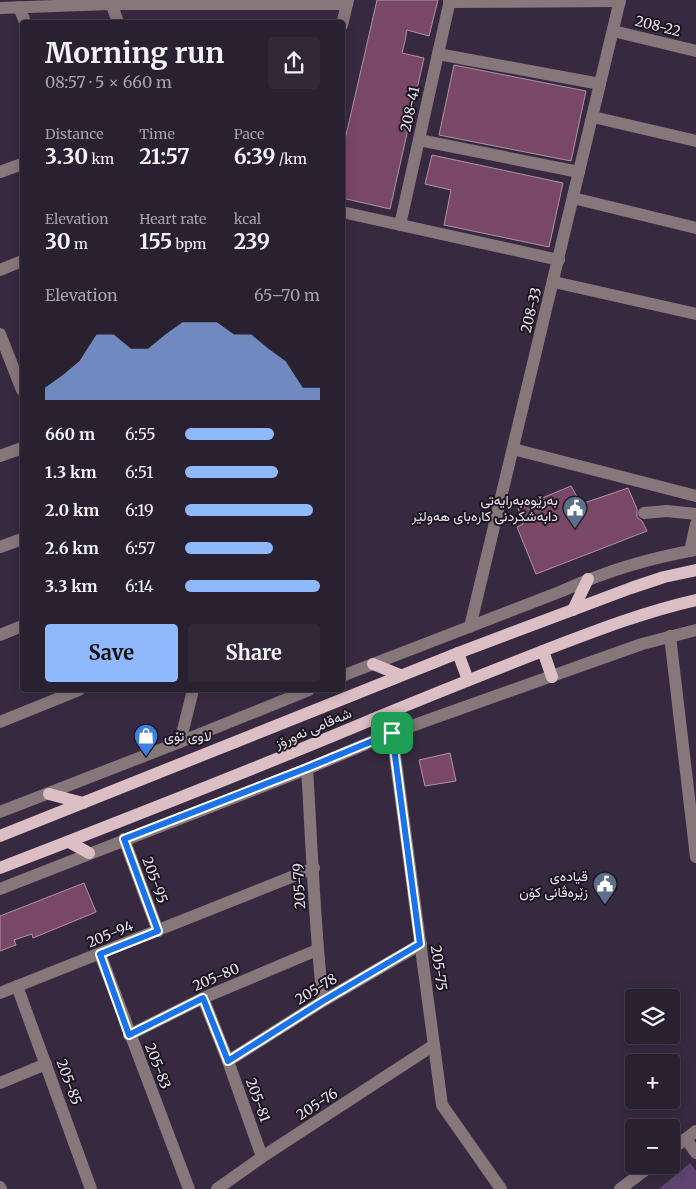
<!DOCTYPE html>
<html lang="en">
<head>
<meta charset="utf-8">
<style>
  body { margin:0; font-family:Merriweather,Vazirmatn,serif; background:#312838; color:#f1f3f6; height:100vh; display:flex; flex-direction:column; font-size:19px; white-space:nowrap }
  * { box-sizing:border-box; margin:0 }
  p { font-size:16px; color:#a5a3ab }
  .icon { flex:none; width:28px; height:28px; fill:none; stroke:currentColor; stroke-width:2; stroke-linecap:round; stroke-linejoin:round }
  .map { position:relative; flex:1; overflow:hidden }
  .sheet { position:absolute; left:20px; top:20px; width:325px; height:672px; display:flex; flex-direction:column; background:#292030; border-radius:5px; box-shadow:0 2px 12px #0003,0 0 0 1px #453e4c }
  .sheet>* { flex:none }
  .buttons { position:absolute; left:625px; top:989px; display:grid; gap:10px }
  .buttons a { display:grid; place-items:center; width:55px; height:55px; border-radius:5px; background:#292030; box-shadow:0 2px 12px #0003,0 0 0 1px #453e4c; font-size:25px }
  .pin { position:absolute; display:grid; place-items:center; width:42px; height:42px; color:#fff; margin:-21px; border-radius:10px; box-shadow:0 2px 8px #0006 }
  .round { display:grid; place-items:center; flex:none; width:52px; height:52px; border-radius:5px; background:#312838 }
  .overview { display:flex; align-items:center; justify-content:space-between; height:85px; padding:0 25px }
  h1 { font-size:28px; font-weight:700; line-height:38px }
  .metrics { display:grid; grid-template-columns:repeat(3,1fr); gap:8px; height:85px; padding:5px 25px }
  .metrics div { display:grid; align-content:center }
  .metrics b { font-size:21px; font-weight:700 }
  .metrics small { font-size:14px; font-weight:400 }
  .metrics p { font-size:14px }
  .chart { height:140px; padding:10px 25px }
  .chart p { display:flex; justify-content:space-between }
  .chart svg { width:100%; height:90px; margin-top:5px; fill:#8fb8fd; opacity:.7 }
  .primary-button { display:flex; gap:10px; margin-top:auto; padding:10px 25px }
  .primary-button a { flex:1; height:58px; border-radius:5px; background:#8fb8fd; color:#111; font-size:20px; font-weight:700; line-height:58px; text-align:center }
  .primary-button a+a { background:#312838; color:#f1f3f6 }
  ul { padding:0 25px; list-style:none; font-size:16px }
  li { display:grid; grid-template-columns:80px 60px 1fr; align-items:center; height:38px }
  li i { height:12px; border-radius:6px; background:#8fb8fd }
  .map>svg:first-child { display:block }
  .green { fill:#5f4471 }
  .building { fill:#7a4867; stroke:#b092a3 }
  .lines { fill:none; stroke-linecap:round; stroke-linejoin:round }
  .minor { stroke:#86777b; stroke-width:12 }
  .major { stroke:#dcbec5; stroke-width:12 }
  .route-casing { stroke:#fff; stroke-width:10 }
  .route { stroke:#1a73e8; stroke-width:6 }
  .labels { text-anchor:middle; stroke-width:4; stroke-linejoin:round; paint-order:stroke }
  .street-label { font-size:14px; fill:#e9e1ef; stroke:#1c1620 }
  .poi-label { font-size:14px; fill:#e9e1ef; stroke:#1c1620; text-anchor:end }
</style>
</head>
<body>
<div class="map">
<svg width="696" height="1189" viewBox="0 0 696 1189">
  <rect width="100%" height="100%" fill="#372a40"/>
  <path class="green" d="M690,1163L696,1171V1189H659Z"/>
  <g class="building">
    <path d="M377,0H438L429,36L407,30L405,41L402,53L424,58L390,209L342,198V153Z"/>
    <path d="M454,65L586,91L571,161L439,135Z"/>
    <path d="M432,155L563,183L549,247L444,225L451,190L425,184Z"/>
    <path d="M571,486L581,504L628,488L637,509V517L642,521L647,531L536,574L517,527L523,524L518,508Z"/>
    <path d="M450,753L456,781L425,786L419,760Z"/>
    <path d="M84,883L96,912L33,938L32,934L14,940L16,945L0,951V916Z"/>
  </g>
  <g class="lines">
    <g class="minor">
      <path d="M110,0L118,22"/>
      <path d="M449,2L620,1"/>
      <path d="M19,7L25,22"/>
      <path d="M0,8L111,4H347"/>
      <path d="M342,25L348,0"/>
      <path d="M613,31L696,51"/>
      <path d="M438,54L600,84"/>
      <path d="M593,117L696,141"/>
      <path d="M419,140L579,172"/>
      <path d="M0,172L22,164"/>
      <path d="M573,198L696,228"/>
      <path d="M342,212L559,260"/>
      <path d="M400,225L450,0"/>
      <path d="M0,270L22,261"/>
      <path d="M554,282L696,314"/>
      <path d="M0,334L22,390"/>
      <path d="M513,449L696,496"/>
      <path d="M0,456L22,448"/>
      <path d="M644,513L667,511L696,514"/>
      <path d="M0,547L22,539"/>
      <path d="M690,551L696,524"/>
      <path d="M470,627L620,0"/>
      <path d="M0,635L22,626"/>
      <path d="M670,636L696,857"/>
      <path d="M342,676L562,591C604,572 650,558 696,550"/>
      <path d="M0,722L79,690"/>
      <path d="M392,733L442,1105L501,1189"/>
      <path d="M180,742L193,690"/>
      <path d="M307,769C312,846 314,924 323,1001"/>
      <path d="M0,812L180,742L309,690"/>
      <path d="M124,839L158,931"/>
      <path d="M0,889L307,769L392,733L642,644L696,630"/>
      <path d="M100,954L189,1189"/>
      <path d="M17,986L91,1189"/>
      <path d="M0,993L314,868"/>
      <path d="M203,998L228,1061L262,1157"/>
      <path d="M129,1035L203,998L317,950"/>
      <path d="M228,1061L323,1001L421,944"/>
      <path d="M0,1083L46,1064"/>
      <path d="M686,1139L696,1153"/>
      <path d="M671,1150L696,1131"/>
      <path d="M0,1187L1,1189"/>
      <path d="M217,1189L262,1157L434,1045"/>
      <path d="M620,1189L652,1165"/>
    </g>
    <g class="major">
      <path d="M573,610L588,579"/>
      <path d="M543,651L552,677"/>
      <path d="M458,653L468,680"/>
      <path d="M373,664L400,675"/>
      <path d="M49,794L83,803"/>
      <path d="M0,836L458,653L631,588L664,577L696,570"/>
      <path d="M69,842L89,853"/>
      <path d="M0,868C126,819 253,770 378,717C436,693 494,670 553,647C600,629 647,611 696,600"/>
    </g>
  </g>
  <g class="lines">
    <defs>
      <path id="route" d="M392,733L420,944L323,1001L228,1061L203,998L129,1035L100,954L158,931L124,839L307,768Z"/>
    </defs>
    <use href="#route" class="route-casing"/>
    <use href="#route" class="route"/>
  </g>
  <defs>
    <symbol id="civic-pin" viewBox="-11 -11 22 30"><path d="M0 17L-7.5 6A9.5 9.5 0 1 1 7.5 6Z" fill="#5c6f8a" stroke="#1c1620"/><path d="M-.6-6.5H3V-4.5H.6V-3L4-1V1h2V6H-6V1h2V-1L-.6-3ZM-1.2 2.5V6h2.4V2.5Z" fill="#fff"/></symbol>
    <symbol id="shop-pin" viewBox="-11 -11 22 30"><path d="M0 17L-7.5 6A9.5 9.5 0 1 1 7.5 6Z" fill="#3f7fe0" stroke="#1c1620"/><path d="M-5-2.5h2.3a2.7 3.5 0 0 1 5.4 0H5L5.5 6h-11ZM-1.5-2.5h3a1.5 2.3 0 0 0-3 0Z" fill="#fff"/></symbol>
  </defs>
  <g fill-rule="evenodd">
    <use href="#civic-pin" x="561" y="494" width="28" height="38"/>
    <use href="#shop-pin" x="132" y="722" width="28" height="38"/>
    <use href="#civic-pin" x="591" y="870" width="28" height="38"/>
  </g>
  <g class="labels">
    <g class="street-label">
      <text transform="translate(658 26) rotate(14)" y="5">208-22</text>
      <text transform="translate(410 109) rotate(-78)" y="5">208-41</text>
      <text transform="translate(531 310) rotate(-76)" y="5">208-33</text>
      <text transform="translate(313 728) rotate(-23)" y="5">شەقامی نەورۆز</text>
      <text transform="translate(155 880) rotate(70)" y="5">205-95</text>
      <text transform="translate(299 886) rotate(-93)" y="5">205-79</text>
      <text transform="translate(110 934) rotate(-22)" y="5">205-94</text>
      <text transform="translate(439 968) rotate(82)" y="5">205-75</text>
      <text transform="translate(216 977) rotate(-23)" y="5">205-80</text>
      <text transform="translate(316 989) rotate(-31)" y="5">205-78</text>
      <text transform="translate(158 1066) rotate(69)" y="5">205-83</text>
      <text transform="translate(69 1082) rotate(70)" y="5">205-85</text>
      <text transform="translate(258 1100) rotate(70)" y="5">205-81</text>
      <text transform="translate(317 1104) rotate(-33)" y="5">205-76</text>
    </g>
    <g class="poi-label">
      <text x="558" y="505">بەرێوەبەرایەتی<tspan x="558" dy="16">دابەشکردنی کارەبای هەولێر</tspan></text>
      <text x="164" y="741" text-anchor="start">لاوی تۆی</text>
      <text x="588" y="881">قیادەی<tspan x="588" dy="16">زێرەڤانی کۆن</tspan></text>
    </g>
  </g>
</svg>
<div class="buttons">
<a><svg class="icon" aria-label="layers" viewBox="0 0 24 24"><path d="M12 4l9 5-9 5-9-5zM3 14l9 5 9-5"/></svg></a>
<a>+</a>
<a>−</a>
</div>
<div class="pin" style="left:392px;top:733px;background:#1e9e55"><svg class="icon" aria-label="arrive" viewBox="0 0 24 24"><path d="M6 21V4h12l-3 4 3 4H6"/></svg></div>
<section class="sheet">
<div class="overview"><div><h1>Morning run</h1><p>08:57 · 5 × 660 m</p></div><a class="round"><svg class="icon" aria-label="share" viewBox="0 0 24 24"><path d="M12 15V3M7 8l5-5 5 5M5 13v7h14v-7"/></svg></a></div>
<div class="metrics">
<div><p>Distance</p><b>3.30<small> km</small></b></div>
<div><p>Time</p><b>21:57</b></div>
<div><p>Pace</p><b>6:39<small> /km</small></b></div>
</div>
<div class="metrics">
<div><p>Elevation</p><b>30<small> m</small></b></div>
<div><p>Heart rate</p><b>155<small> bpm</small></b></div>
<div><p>kcal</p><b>239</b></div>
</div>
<div class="chart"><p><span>Elevation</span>65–70 m</p>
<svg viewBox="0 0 160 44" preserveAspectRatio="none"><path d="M0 44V38L10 32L20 25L30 12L40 12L50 19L60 19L70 12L80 6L90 6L100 6L110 12L120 12L130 19L140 25L150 38L160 38V44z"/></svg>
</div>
<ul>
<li><b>660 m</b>6:55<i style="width:66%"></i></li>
<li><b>1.3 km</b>6:51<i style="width:69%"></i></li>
<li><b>2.0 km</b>6:19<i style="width:95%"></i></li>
<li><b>2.6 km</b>6:57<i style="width:65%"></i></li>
<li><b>3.3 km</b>6:14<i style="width:100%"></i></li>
</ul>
<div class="primary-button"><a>Save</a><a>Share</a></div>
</section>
</div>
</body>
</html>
